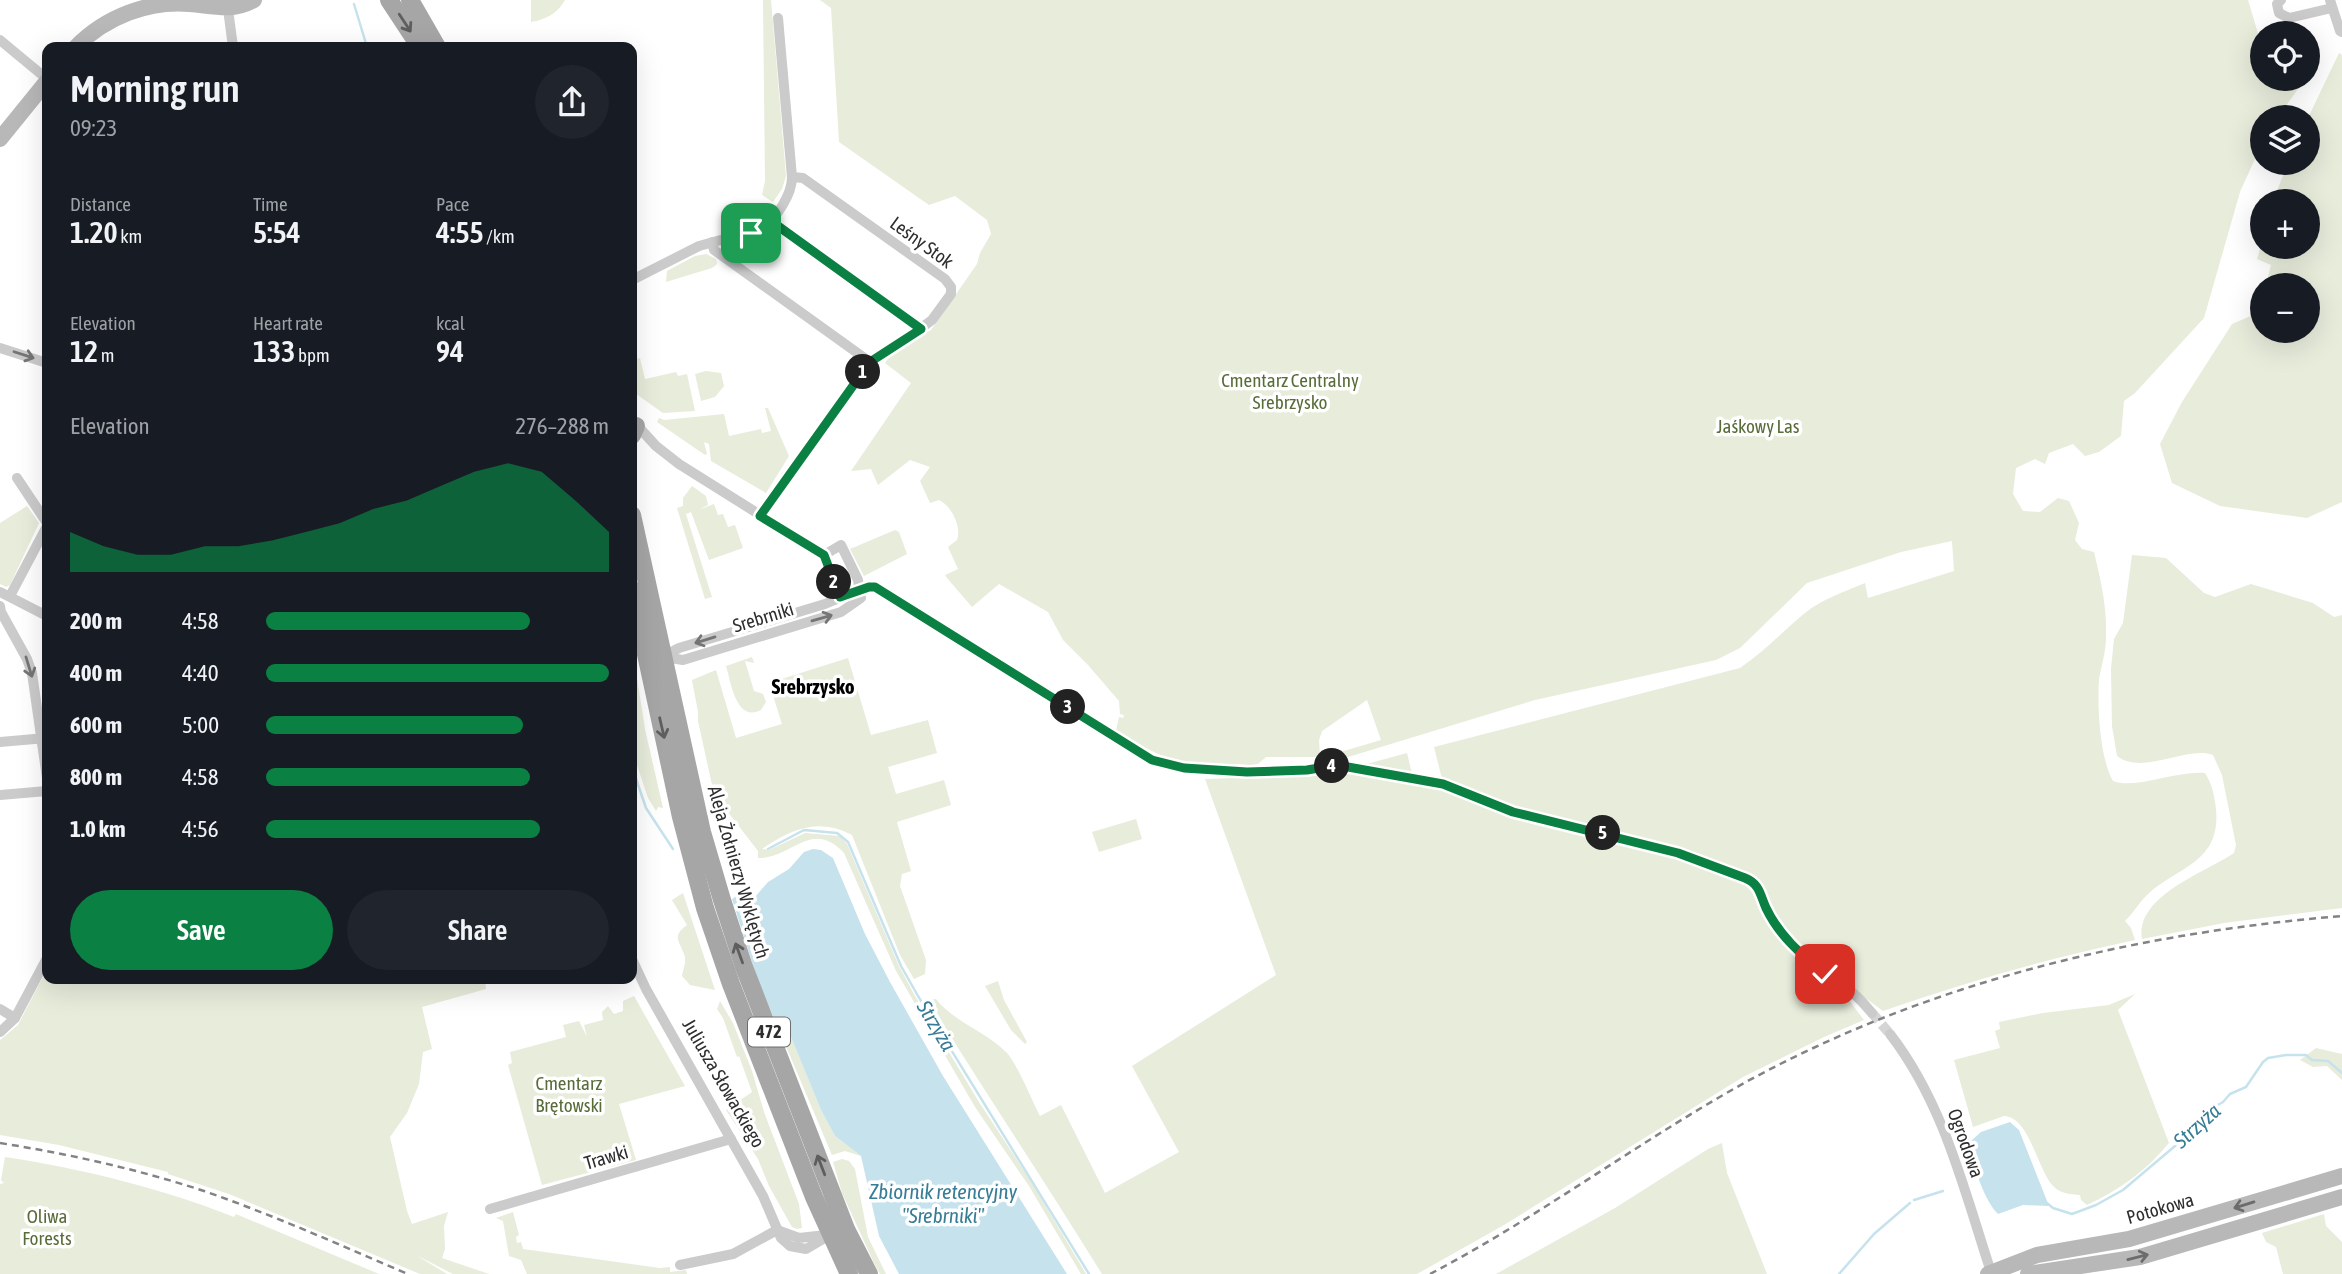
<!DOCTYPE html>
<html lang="en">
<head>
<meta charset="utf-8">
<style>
  body { margin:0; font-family:"Asap Condensed",sans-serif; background:#20242c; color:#f1f3f6; height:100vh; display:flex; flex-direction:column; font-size:26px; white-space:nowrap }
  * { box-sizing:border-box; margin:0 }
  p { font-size:23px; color:#9ea1a6 }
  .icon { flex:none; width:38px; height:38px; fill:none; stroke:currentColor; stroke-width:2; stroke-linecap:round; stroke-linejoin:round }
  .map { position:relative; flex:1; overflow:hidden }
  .side { position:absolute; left:42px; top:42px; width:595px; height:942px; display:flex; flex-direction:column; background:#171b24; border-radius:14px; box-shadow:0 7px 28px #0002 }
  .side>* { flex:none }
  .fabs { position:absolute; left:2250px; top:21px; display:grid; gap:14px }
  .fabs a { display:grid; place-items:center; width:70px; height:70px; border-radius:50%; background:#171b24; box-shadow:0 7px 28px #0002; font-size:35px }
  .pin { position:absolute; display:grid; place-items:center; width:60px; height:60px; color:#fff; margin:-30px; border-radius:14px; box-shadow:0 4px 10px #0006 }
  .km { position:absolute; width:35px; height:35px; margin:-18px; border-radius:50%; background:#222; color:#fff; font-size:19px; line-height:35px; text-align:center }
  .round { display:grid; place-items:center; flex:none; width:74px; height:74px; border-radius:37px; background:#20242c }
  .head { display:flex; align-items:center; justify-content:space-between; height:119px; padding:0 28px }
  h1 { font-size:38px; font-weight:600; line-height:52px }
  .stats { display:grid; grid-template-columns:repeat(3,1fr); gap:10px; height:119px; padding:7px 28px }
  .stats div { display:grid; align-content:center }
  .stats b { font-size:30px; font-weight:600 }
  .stats small { font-size:19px; font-weight:400 }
  .stats p { font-size:19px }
  .chart { height:196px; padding:14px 28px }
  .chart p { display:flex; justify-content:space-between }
  .chart svg { width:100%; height:126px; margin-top:7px; fill:#0b8043; opacity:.7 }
  .action { display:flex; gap:14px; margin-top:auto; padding:14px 28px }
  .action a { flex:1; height:80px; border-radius:42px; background:#0b8043; color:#fff; font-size:28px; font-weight:600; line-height:80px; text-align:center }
  .action a+a { background:#20242c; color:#f1f3f6 }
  ul { padding:0 28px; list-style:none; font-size:23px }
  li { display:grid; grid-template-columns:112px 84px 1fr; align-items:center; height:52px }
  li i { height:18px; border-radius:9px; background:#0b8043 }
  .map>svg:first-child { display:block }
  .green { fill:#e7ecdb }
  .water { fill:#c6e3ed }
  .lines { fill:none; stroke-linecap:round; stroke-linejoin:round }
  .stream { stroke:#c6e3ed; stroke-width:2.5 }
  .street-tunnel { stroke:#d5d5d5; stroke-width:10; stroke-dasharray:10 5; stroke-linecap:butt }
  .street { stroke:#cbcbcb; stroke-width:10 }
  .secondary { stroke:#b8b8b8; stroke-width:16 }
  .primary { stroke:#a6a6a6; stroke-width:18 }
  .rail { stroke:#838383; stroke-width:2.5; stroke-dasharray:7 5; stroke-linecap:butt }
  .oneway { stroke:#5e5e5e }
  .oneway2 { stroke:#757575 }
  .oneway3 { stroke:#6c6c6c }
  .route-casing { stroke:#fff; stroke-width:14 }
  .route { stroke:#0b8043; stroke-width:9 }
  .labels { text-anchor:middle; stroke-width:7; stroke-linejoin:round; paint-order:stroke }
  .shield { fill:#fff; stroke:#6d6d6d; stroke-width:2 }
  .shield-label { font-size:18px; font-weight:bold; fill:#2e2e2e }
  .street-label { font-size:19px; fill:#2e2e2e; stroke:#fff }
  .park-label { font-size:19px; fill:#586c39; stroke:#fff }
  .neighbourhood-label { font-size:21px; font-weight:bold; fill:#000; stroke:#fff }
  .water-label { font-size:21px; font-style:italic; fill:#377d95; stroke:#fff }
</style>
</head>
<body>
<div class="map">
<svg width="2342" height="1274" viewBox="0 0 2342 1274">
  <rect width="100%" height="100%" fill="#fff"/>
  <g class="green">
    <path d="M531,0H565C558,13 545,20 531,22Z"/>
    <path d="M763,0H771L786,176L782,189L773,202L762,195L765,181Z"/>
    <path d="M820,0H2248L2260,40L2263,41V79H2305L2278,117H2263V141L2240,192L2204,318L2135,393L2124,401L2121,436L2099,452L2085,456L2073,444L2049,453L2045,464L2035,459L2016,468L2013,494L2023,511L2040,512L2058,498L2069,501L2079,523L2075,540L2082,549L2094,552C2101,581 2107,607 2106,637C2106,652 2101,666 2099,680C2097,706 2100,759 2113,781C2134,790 2178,770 2205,773C2213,786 2214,795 2216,809C2221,864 2177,866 2146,896C2139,903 2133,913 2125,921L2131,928L2135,940C2049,958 1966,982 1883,1011L1795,946L1767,905L1762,885L1754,878L1678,849L1606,829L1523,810L1442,779L1434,747L1740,668C1764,652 1783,631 1805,613C1822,599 1844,592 1865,583L1868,598L1954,571L1952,541L1901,552L1807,583L1740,648L1716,660L1535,700L1335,761L1321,762L1320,758L1381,740L1367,700L1322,731L1319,740L1320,757H1266L1258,764L1251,765C1225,763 1195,766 1169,758C1150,752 1133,740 1116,730L1119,717L1123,718L1124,715L1120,714L1119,701L1088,665L1063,640L1048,612L999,584L972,607L947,578L945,575L958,569L948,547L957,540C962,527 951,505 939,500L930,503L920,481L930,467L910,460L878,485L871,469L851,471L911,383L885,363L891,354L931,330L977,264L980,253L991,234L987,220L955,196L929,205L839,142L831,8Z"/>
    <path d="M2339,53L2342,55V502L2307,518L2220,506L2172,483L2160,444L2182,402L2232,324L2260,312L2263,299V331H2308V285H2266L2271,265L2257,259L2263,238V247H2308V201H2273L2288,163H2308V118Z"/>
    <path d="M767,232L747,258L744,256L740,262L721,246L760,236Z"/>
    <path d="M706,254L716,259L717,264L712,268L666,282L667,271L695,256Z"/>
    <path d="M640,358L645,379L676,372L678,376L687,374L695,411L663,413L632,391V360Z"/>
    <path d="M706,371L721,373L724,386L715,397L701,401L695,374Z"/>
    <path d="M765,408H768L789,456L766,493L711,461L709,444L704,442L707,454L705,455L657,422L659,418L664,420L724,414L729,436L761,429L762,433L771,431Z"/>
    <path d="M692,486L706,496L708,505L698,510L714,504L718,515L723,514L728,527L735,525L743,548L709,560L691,512L686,514L712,597L705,599L677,508L683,506V498Z"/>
    <path d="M27,506L39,523L10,585L6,587L0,584V523Z"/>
    <path d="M895,530L899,532L907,554L864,576L850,549Z"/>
    <path d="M2132,555L2166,558L2204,593L2215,597L2251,584L2313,603L2334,617L2342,615V908L2224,923L2142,939C2135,896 2206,872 2234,853L2236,845L2222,775L2213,755C2187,745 2143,776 2117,756L2112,726L2111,669L2114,639L2123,623Z"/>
    <path d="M752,657L754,663L745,661L754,691L763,694L766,702L761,710C736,723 731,682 726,666Z"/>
    <path d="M848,658L871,735L928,720L937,753L888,767L896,794L944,780L951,805L897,822L911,871L902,874L900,886L926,960L925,974L914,979L900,955L852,835C818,817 791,829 762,849L769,850L805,833L840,836L847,844L899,966L915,996L979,1102L1032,1183L1086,1274H1081L1029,1186L975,1107L896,971L844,853C811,818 792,859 758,858V851L714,794L698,721V712L692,680L716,670L736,738L782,724L769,683Z"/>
    <path d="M635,676L637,678L645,729L663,808L658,807L656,811L648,798L632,750V677Z"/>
    <path d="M1407,753L1412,774L1359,766Z"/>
    <path d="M1336,768L1375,778L1449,791L1683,858L1752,885L1770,922L1842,991L1864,1020L1824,1037L1743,1077L1504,1225L1417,1274H1102C1045,1182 985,1092 928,1000L936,999C954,1022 985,1031 1006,1052C1017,1063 1032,1101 1040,1116L1061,1105L1105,1193L1179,1152L1132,1066L1276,975L1205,779L1293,776Z"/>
    <path d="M1136,819L1142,839L1099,852L1092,832Z"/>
    <path d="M683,893L715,990L690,985L682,976C683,970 686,963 685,957C681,942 670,937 687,925L672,900Z"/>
    <path d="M47,969V978H485L486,989L422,1007L432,1049L423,1052L419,1084L407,1113L390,1137L407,1211L412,1224L448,1212L444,1226L445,1249L442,1258L489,1274H453L416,1255L447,1274H420L229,1194L168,1174V1172L59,1145L0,1135V1040L18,1025Z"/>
    <path d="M998,981L1004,1000L1027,1042L1025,1044L1011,1030L985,986Z"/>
    <path d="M2135,994L2118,1010L2169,1143C2146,1171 2119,1190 2087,1205L2081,1200L2080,1195C2071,1194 2061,1194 2054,1187C2037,1170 2030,1117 2004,1116L1973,1127L1954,1060L2000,1048L1995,1031L2000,1029L1999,1022L2043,1013L2109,1005Z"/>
    <path d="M634,996L685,1086L619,1104L636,1160L542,1185L508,1065L512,1063L510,1052L566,1037L563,1025L579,1021L587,1037L584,1025L603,1020L602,1012L608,1006L614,1014L623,1011V1001Z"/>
    <path d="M720,1001L733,1023L752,1071L764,1112L799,1204L802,1228L797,1229L792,1227L769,1186L758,1159L726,1110L752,1092L739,1056L737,1057L723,1018L717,1009Z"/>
    <path d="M774,1018L787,1026L821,1110L835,1136L861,1156L845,1151L832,1155Z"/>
    <path d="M2316,1048L2342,1054V1080L2327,1066L2313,1067L2300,1060Z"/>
    <path d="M1722,1143L1727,1173L1767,1274H1496L1615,1208L1708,1149Z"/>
    <path d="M5,1157C83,1169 161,1188 234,1217L236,1214L379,1274H0V1184L4,1183L1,1180Z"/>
    <path d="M842,1159L849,1161L855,1169L868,1237L886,1274H880L874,1263L842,1193L833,1162Z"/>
    <path d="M513,1212L519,1235L516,1237L517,1243L521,1242L523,1249L660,1268L670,1267V1272L686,1270L687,1274H527L521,1260L509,1256L503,1221L496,1218Z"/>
    <path d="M2324,1214L2326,1226L2342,1242V1274H2283L2276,1247L2266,1242L2262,1233Z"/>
  </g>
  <g class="water">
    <path d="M813,849L821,850L833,858L865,934L890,982L943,1076L1067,1274H899L879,1236L861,1156L835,1136L821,1110L787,1027L774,1018L758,981L732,899L749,888L755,897L768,882L789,869L804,852Z"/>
    <path d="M2010,1122L2019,1130L2049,1206L2023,1205L1998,1214C1985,1202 1969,1158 1971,1141L1981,1132Z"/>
  </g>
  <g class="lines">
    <g class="stream">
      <path d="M354,4L367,47"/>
      <path d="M632,767L646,808L673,849"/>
      <path d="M768,849L804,830L837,833L848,842L901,966L918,996L1089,1274"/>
      <path d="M1914,1200L1943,1191"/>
      <path d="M2047,1203L2053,1208L2072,1214L2096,1205L2123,1190L2188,1135L2206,1112L2223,1102L2230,1094L2246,1087L2263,1062L2268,1058L2286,1055H2306L2312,1060L2328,1061L2342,1073"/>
      <path d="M1839,1274L1874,1234L1910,1203"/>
    </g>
    <path class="street-tunnel" d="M1872,1013L1890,1034"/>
    <g class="street">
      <path d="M2281,0L2277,4L2279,13L2289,18L2332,8"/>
      <path d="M2330,0L2340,31L2342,32"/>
      <path d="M228,9L233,47"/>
      <path d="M0,40L47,79"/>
      <path d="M771,221L921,329"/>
      <path d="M712,242L714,250L870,362"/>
      <path d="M632,280L699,246L764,228C777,216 792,195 792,177L778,18"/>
      <path d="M0,348L47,363"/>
      <path d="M634,422L656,446L679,464L824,555"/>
      <path d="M17,478L47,523"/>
      <path d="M760,516L870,362L901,343L932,320L951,294V287L945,279L803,178L792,177"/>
      <path d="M824,555L840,597"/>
      <path d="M0,592L47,616"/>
      <path d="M10,596L47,526"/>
      <path d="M0,606L1,612L27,659L32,673L47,778"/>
      <path d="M664,657L683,660L841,612L861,598L858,580L841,545L824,555"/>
      <path d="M660,658L679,648L825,604L861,589L875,588L1158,762L1184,768L1247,772L1307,770L1337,765L1443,784L1513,812L1678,853L1746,878C1763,886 1768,915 1779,931C1796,956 1825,973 1849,990C1858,996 1865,1005 1872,1013"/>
      <path d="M0,742L46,738"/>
      <path d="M0,795L47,791"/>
      <path d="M632,959L646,989L763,1196L781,1238L790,1246L806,1249L830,1235"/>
      <path d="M0,1009L15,1018"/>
      <path d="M0,1032L15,1018L47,958"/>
      <path d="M1890,1034C1944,1104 1964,1190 1991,1272"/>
      <path d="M490,1209L731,1139"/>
      <path d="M777,1230L799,1238L826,1235"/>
      <path d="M680,1265L733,1254L777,1230"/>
    </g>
    <g class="secondary">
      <path d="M76,47C105,17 149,0 190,4C214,6 233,12 254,0"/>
      <path d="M0,139L47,81"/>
      <path d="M1988,1274L2037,1255L2129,1239L2342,1176"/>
      <path d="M2028,1274L2140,1257L2342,1197"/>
    </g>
    <g class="primary">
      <path d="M389,0L420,47"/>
      <path d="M410,0L437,47"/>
      <path d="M632,435L636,426"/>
      <path d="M632,515L702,832L722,900L744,967L846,1229L869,1274"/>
      <path d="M632,589L681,817L705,908L731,984L814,1197L849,1274"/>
    </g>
    <g class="rail">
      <path d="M0,1143C69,1154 137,1169 204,1191C273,1215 340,1245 408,1274"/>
      <path d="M1430,1274C1539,1217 1638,1142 1746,1082C1929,982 2135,933 2342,916"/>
    </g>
  </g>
  <defs><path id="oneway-shaft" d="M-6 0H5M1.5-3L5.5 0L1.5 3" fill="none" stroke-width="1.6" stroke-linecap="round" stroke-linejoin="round" transform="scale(1.75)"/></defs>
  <g class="oneway">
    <use href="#oneway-shaft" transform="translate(405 23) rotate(57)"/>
    <use href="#oneway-shaft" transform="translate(662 728) rotate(77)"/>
    <use href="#oneway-shaft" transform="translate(739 953) rotate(-110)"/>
    <use href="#oneway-shaft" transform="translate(821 1165) rotate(-111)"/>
  </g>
  <g class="oneway2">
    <use href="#oneway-shaft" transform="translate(24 355) rotate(18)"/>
    <use href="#oneway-shaft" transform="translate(822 618) rotate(-16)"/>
    <use href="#oneway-shaft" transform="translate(705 640) rotate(163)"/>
    <use href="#oneway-shaft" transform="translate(29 667) rotate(73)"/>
  </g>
  <g class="oneway3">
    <use href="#oneway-shaft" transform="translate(2244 1205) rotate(163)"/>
    <use href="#oneway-shaft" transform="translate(2138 1257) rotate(-14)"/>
  </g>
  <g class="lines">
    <defs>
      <path id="route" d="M751,233L764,228L771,221L921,329L870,362L760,516L824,555L840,597L869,587H875L1152,760L1184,768L1247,772L1307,770L1337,765L1443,784L1513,812L1678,853L1745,878C1760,884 1760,895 1766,908C1780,937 1801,954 1825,974"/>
    </defs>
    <use href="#route" class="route-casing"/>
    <use href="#route" class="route"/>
  </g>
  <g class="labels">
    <rect class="shield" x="748" y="1017.5" width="42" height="29" rx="5"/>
    <g class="shield-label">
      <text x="769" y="1038">472</text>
    </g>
    <g class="street-label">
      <text transform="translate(922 242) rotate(36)" y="7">Leśny Stok</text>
      <text transform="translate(763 617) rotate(-17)" y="7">Srebrniki</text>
      <text transform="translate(739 872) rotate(74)" y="7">Aleja Żołnierzy Wyklętych</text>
      <text transform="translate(724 1083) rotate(60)" y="7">Juliusza Słowackiego</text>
      <text transform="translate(1966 1143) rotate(70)" y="7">Ogrodowa</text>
      <text transform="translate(606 1157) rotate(-16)" y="7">Trawki</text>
      <text transform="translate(2160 1208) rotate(-16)" y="7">Potokowa</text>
    </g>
    <g class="park-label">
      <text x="1290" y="387">Cmentarz Centralny<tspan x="1290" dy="22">Srebrzysko</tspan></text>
      <text x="1758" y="433">Jaśkowy Las</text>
      <text x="569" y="1090">Cmentarz<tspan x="569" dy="22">Brętowski</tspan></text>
      <text x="47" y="1223">Oliwa<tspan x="47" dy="22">Forests</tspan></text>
    </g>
    <g class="neighbourhood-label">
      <text x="813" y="694">Srebrzysko</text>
    </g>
    <g class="water-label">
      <text transform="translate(936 1026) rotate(59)" y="7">Strzyża</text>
      <text transform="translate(2197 1126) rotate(-42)" y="7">Strzyża</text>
      <text x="943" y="1199">Zbiornik retencyjny<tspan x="943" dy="24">"Srebrniki"</tspan></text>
    </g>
  </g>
</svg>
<div class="fabs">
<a><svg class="icon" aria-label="locate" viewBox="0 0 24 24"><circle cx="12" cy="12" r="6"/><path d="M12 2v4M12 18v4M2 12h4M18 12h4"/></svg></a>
<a><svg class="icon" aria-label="layers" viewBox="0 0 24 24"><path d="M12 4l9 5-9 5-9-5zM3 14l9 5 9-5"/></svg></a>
<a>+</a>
<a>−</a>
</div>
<div class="pin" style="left:751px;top:233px;background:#1e9e55"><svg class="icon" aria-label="arrive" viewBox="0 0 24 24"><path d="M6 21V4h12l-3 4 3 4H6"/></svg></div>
<div class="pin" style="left:1825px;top:974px;background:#d93025"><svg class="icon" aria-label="check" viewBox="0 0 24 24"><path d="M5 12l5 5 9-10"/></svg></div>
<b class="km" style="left:863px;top:372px">1</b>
<b class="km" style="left:834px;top:582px">2</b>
<b class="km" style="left:1068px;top:707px">3</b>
<b class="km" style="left:1332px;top:766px">4</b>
<b class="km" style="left:1603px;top:833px">5</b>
<section class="side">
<div class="head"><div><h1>Morning run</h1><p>09:23</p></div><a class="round"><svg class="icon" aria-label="share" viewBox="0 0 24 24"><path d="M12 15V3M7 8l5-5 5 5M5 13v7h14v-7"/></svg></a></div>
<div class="stats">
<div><p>Distance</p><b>1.20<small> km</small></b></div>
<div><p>Time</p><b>5:54</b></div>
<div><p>Pace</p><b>4:55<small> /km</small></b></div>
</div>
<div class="stats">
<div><p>Elevation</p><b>12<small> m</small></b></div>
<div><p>Heart rate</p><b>133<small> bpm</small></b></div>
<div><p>kcal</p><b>94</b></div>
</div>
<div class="chart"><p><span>Elevation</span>276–288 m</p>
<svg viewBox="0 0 160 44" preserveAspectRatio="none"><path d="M0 44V30L10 35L20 38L30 38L40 35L50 35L60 33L70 30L80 27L90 22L100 19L110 14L120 9L130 6L140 9L150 19L160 30V44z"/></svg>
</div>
<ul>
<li><b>200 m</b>4:58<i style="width:77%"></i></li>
<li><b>400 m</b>4:40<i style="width:100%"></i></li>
<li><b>600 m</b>5:00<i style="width:75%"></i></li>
<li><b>800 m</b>4:58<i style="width:77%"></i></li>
<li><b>1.0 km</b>4:56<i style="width:80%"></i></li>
</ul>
<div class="action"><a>Save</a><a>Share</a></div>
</section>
</div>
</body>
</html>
